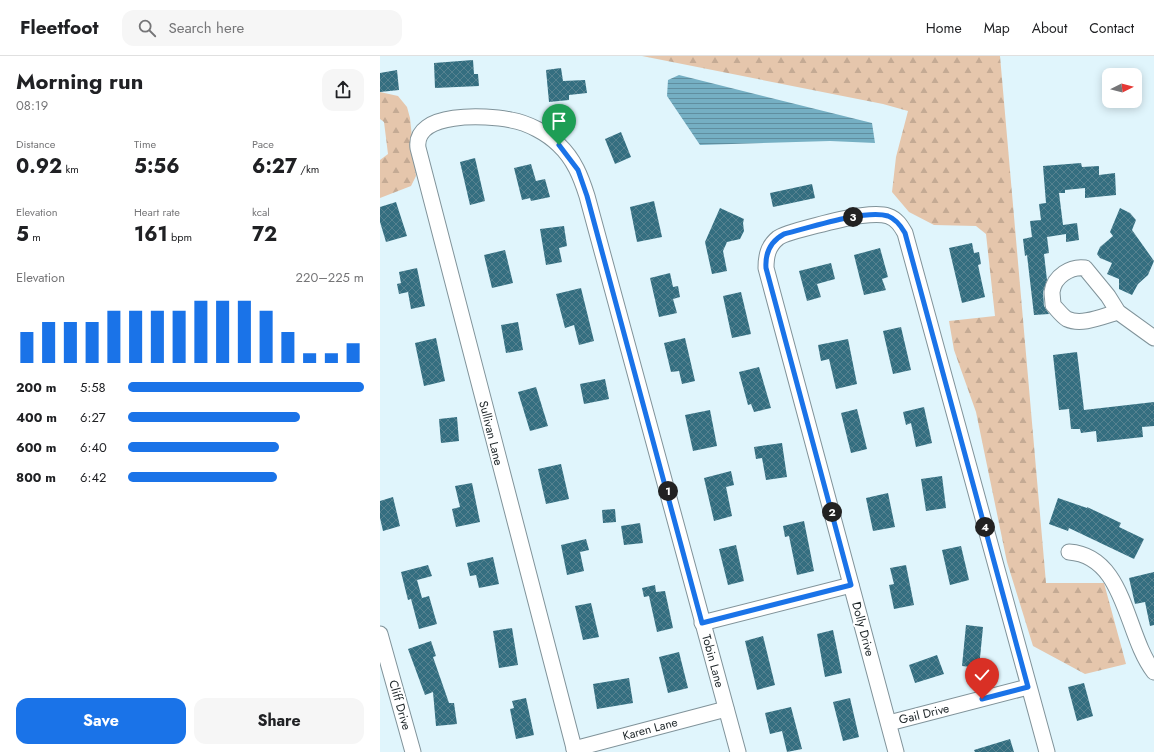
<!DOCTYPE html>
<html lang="en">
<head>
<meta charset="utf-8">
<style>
  body { margin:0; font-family:Jost,sans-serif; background:#f6f6f6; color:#202124; height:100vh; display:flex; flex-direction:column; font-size:15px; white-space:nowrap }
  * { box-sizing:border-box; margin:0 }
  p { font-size:13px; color:#757577 }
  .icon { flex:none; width:22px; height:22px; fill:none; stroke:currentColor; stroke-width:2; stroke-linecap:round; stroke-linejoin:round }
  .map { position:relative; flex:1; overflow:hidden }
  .details { display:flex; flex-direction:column; background:#fff; width:380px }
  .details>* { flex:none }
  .needle { width:26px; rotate:84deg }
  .controls { position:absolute; left:722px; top:12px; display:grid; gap:8px }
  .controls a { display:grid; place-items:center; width:40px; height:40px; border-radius:8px; background:#fff; box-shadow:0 2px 10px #0003; font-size:20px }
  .pin { position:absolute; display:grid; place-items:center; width:34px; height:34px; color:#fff; margin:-41px -17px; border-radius:50% 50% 50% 0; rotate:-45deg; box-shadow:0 0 4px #0007 }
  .pin .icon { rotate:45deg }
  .km { position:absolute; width:20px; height:20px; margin:-10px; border-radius:50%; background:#222; color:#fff; font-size:11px; line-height:20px; text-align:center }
  .round { display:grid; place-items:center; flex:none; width:42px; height:42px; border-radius:12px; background:#f6f6f6 }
  .overview { display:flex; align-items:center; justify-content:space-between; height:68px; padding:0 16px }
  h1 { font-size:22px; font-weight:700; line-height:30px }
  .stats { display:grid; grid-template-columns:repeat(3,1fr); gap:6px; height:68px; padding:4px 16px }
  .stats div { display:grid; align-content:center }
  .stats b { font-size:20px; font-weight:700 }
  .stats small { font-size:11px; font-weight:400 }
  .stats p { font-size:11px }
  .chart { height:112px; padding:8px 16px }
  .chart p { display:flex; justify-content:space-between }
  .chart svg { width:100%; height:72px; margin-top:4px; stroke:#1a73e8; stroke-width:6 }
  .cta { display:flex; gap:8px; margin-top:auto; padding:8px 16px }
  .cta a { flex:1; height:46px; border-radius:12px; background:#1a73e8; color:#fff; font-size:16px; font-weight:700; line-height:46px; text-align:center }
  .cta a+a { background:#f6f6f6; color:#202124 }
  ul { padding:0 16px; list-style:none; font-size:13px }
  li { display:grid; grid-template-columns:64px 48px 1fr; align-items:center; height:30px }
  li i { height:10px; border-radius:5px; background:#1a73e8 }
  header { display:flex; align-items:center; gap:24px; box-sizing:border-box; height:56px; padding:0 20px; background:#fff; border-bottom:1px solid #e0e0e0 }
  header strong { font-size:19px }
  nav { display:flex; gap:22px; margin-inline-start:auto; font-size:14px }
  .search { width:280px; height:36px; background:#f6f6f6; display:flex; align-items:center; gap:10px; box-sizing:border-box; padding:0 14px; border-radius:12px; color:#757577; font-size:15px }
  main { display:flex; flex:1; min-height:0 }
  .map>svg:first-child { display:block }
  .forest { fill:url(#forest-firs) }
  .water { fill:url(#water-rules) }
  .building { fill:url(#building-cross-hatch) }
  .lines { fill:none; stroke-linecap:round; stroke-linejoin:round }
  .minor-casing { stroke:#80939a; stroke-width:17 }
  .minor { stroke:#fff; stroke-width:15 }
  .route-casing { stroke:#fff; stroke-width:8 }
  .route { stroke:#1a73e8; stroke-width:5 }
  .labels { text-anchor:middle; stroke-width:4; stroke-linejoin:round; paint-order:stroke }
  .street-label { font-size:12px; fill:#20282b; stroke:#fff }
</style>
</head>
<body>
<header>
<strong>Fleetfoot</strong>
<div class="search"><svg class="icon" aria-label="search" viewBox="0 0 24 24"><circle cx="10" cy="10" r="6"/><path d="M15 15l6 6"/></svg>Search here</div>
<nav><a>Home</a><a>Map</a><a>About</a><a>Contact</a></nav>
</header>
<main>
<section class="details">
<div class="overview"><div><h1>Morning run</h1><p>08:19</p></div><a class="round"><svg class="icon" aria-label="share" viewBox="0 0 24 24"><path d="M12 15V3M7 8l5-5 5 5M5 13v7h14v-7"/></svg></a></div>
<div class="stats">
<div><p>Distance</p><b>0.92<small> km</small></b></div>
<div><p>Time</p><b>5:56</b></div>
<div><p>Pace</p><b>6:27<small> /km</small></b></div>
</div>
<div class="stats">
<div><p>Elevation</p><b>5<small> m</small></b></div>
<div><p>Heart rate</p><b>161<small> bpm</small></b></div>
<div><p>kcal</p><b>72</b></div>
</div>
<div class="chart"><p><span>Elevation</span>220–225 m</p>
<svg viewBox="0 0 160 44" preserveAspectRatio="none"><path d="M5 44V25M15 44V19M25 44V19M35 44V19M45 44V12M55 44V12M65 44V12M75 44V12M85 44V6M95 44V6M105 44V6M115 44V12M125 44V25M135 44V38M145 44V38M155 44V32"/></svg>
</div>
<ul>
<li><b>200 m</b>5:58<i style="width:100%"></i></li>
<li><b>400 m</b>6:27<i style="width:73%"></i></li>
<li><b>600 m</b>6:40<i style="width:64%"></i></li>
<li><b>800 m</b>6:42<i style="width:63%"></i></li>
</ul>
<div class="cta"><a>Save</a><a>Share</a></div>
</section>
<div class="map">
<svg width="774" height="696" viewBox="0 0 774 696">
  <defs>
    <pattern id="forest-firs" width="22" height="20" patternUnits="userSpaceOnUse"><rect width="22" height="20" fill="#e5c6ac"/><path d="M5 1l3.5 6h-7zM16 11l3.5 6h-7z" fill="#c4aa94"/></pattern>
    <pattern id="water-rules" width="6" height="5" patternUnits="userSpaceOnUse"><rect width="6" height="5" fill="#75afc3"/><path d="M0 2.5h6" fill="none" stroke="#608e9f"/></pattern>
    <pattern id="building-cross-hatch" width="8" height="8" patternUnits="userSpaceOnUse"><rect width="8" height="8" fill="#346e80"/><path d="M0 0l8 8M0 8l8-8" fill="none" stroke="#568290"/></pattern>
  </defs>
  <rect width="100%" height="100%" fill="#e0f5fc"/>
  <g class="forest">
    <path d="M262,0H620L666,527H724L746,608L705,618L653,590L627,506L596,356L574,294L569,265L615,260L606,178L596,170L554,169L529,156L512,136L516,101L528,55L503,48Z"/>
    <path d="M0,36L18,40L27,51L30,62L36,120L31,130L0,142V104L8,98L4,66L0,63Z"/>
  </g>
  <path class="water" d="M299,19L492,67L495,87L450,85L320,89L287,40L288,24Z"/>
  <g class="building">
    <path d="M93,4L94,18H98L99,30L55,32L54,7Z"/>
    <path d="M181,12L183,25L205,24L207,37L189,39V44L169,46L166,14Z"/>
    <path d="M17,14L19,34L0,36V17Z"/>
    <path d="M241,76L251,101L235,108L225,83Z"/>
    <path d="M95,102L105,145L90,149L80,106Z"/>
    <path d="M701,107L702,111L719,110V119L735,117L736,139L705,142V132L685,134V137H679L683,169L697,167L699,184L686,186V178L667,181L669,197L664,198L667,224L663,236L664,250L669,258L654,259L647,199L645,200L643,183L652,181L650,165L661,164L659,148L666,147L663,110Z"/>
    <path d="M151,108L156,125L165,123L170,141L151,145L150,142L142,144L134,112Z"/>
    <path d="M432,128L435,142L393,151L390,137Z"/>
    <path d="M274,145L282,181L257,186L250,151Z"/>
    <path d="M16,146L27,180L6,186L0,166V151Z"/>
    <path d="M340,152L364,163L363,167L364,175L360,183L347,186L343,195L347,215L332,218L325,186Z"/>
    <path d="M740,152L750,157L756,164L752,174L774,205L768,219L758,228L752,239L739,233V223L727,218L732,207L720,202L717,198L720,191L733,180L730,176Z"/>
    <path d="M184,170L187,190L179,192L182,206L166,209L160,173Z"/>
    <path d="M592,187L594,197L599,196L601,208L598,209L605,241L582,247L569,192Z"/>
    <path d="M500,192L508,221L502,223L506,234L484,239L474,199Z"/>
    <path d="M125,194L133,227L112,232L104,199Z"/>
    <path d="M451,207L455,223L437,228L441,241L427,245L419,215Z"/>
    <path d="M37,212L45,250L31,253L28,236L19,238L17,228L21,227L19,216Z"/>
    <path d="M290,217L293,231L298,230L300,241L293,243L297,257L279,261L270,222Z"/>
    <path d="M201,232L214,285L199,289L194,269L185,272L176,238Z"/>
    <path d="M361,236L371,278L352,282L343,240Z"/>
    <path d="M138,266L143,294L126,297L121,269Z"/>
    <path d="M521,271L531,314L513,318L503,275Z"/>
    <path d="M56,282L65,325L44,330L35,287Z"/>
    <path d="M305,282L315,325L302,328L299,315L291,316L284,287Z"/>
    <path d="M468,283L477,328L456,333L449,303L441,305L438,289Z"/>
    <path d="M697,296L704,354L774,346V370L762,371L763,381L717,386L716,375L701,377L700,373H691L689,353L679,354L673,299Z"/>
    <path d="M379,311L391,352L374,356L371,348L368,349L359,316Z"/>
    <path d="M225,323L229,343L204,348L200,328Z"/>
    <path d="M156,331L168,370L150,375L138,336Z"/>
    <path d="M544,351L552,387L536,391L531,367L526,369L523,356Z"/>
    <path d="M477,353L487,393L471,397L461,357Z"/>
    <path d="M330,354L337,390L313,395L305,359Z"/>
    <path d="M77,361L79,385L61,387L59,363Z"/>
    <path d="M402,387L407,421L386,424L382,402L376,403L374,391Z"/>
    <path d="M181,408L189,443L166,448L158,413Z"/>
    <path d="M351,415L354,429L346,431L352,460L334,465L324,422Z"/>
    <path d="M562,420L566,452L546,455L541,423Z"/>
    <path d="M92,427L100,466L76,471L72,453L80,451L75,430Z"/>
    <path d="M508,437L515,471L493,475L486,442Z"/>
    <path d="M13,441L20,470L3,475L0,462V445Z"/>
    <path d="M678,442L707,452V451L741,467L739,471L764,483L754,503L689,472L688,475L669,468Z"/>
    <path d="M235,453L236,466L223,467L222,454Z"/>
    <path d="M424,465L434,515L417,519L409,480L405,481L403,470Z"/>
    <path d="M260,467L263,487L244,489L241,470Z"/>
    <path d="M206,483L209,494L200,496L204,515L187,519L181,489Z"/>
    <path d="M356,489L364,525L348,529L339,493Z"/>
    <path d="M581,490L589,524L570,529L562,494Z"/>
    <path d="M113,501L119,528L99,532L96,519L90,520L87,507Z"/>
    <path d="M48,509L52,520L37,524L42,542L49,540L57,568L39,573L31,543L28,544L21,516Z"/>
    <path d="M526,509L534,549L514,553L509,529L514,528L510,512Z"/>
    <path d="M774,516V569L770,570L765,546L755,548L749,522Z"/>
    <path d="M275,529L276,536L285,535L293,572L277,576L269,540L264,541L262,532Z"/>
    <path d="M211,547L219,581L203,584L195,550Z"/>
    <path d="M586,569L603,571L599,612L582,610Z"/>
    <path d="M132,572L138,609L119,612L113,575Z"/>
    <path d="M453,574L462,617L445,621L437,578Z"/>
    <path d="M383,580L395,629L377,634L365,585Z"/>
    <path d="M51,585L56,600L53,601L69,647H74L77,668L56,670L53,636L45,639L28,593Z"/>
    <path d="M299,596L308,632L288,637L279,601Z"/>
    <path d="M557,599L564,618L535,627L529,609Z"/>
    <path d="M249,622L253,647L217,653L213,628Z"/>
    <path d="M704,627L713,660L697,665L688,631Z"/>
    <path d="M146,642L154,679L136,683L130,653L134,652L132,645Z"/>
    <path d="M470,642L479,681L463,685L453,646Z"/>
    <path d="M411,651L422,693L407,696L402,675L390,678L385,657Z"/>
    <path d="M630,683L634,696H595L594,694Z"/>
  </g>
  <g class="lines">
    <defs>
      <g id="minor">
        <path d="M738,256C723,260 702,270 687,263C682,260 677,253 673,249C673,245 672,240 672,236C674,220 691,210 705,212L728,240L738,256L774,282"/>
        <path d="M689,496C746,500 745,579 774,616"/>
        <path d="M322,567L471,529"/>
        <path d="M0,578L33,696"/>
        <path d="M509,667L648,631"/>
        <path d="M194,693L346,653"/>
        <path d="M195,696L38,92C33,55 107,59 131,64C148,67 167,77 179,89C194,103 201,121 207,140L358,696"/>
        <path d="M516,696L386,212C386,200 388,190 398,182C405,176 466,162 478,160C487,159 499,157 508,160C517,163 521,170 525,177L667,696"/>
      </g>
    </defs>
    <use href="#minor" class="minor-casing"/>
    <use href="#minor" class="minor"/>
  </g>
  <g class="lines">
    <defs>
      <path id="route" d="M179,89L198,114L207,140L322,567L471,529L386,212C385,197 391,185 404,178C429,172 485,153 508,160C516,163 521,170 525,177L648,631L602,643"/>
    </defs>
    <use href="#route" class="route-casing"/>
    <use href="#route" class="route"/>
  </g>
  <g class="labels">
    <g class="street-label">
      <text transform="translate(111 377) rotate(76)" y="4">Sullivan Lane</text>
      <text transform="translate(483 573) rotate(75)" y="4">Dolly Drive</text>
      <text transform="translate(333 605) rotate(75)" y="4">Tobin Lane</text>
      <text transform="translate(20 649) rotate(74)" y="4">Cliff Drive</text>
      <text transform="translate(544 658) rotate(-14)" y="4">Gail Drive</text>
      <text transform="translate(270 673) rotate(-15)" y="4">Karen Lane</text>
    </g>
  </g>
</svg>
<div class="controls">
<a><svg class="needle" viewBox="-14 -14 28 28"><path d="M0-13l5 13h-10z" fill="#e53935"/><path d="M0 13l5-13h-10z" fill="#757577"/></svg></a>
</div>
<div class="pin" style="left:179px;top:89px;background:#1e9e55"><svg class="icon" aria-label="arrive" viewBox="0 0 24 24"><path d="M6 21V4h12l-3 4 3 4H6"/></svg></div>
<div class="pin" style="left:602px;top:643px;background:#d93025"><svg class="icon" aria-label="check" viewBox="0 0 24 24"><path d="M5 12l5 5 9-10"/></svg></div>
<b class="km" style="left:288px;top:435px">1</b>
<b class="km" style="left:452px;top:456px">2</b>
<b class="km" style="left:473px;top:161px">3</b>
<b class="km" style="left:605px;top:471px">4</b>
</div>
</main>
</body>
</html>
